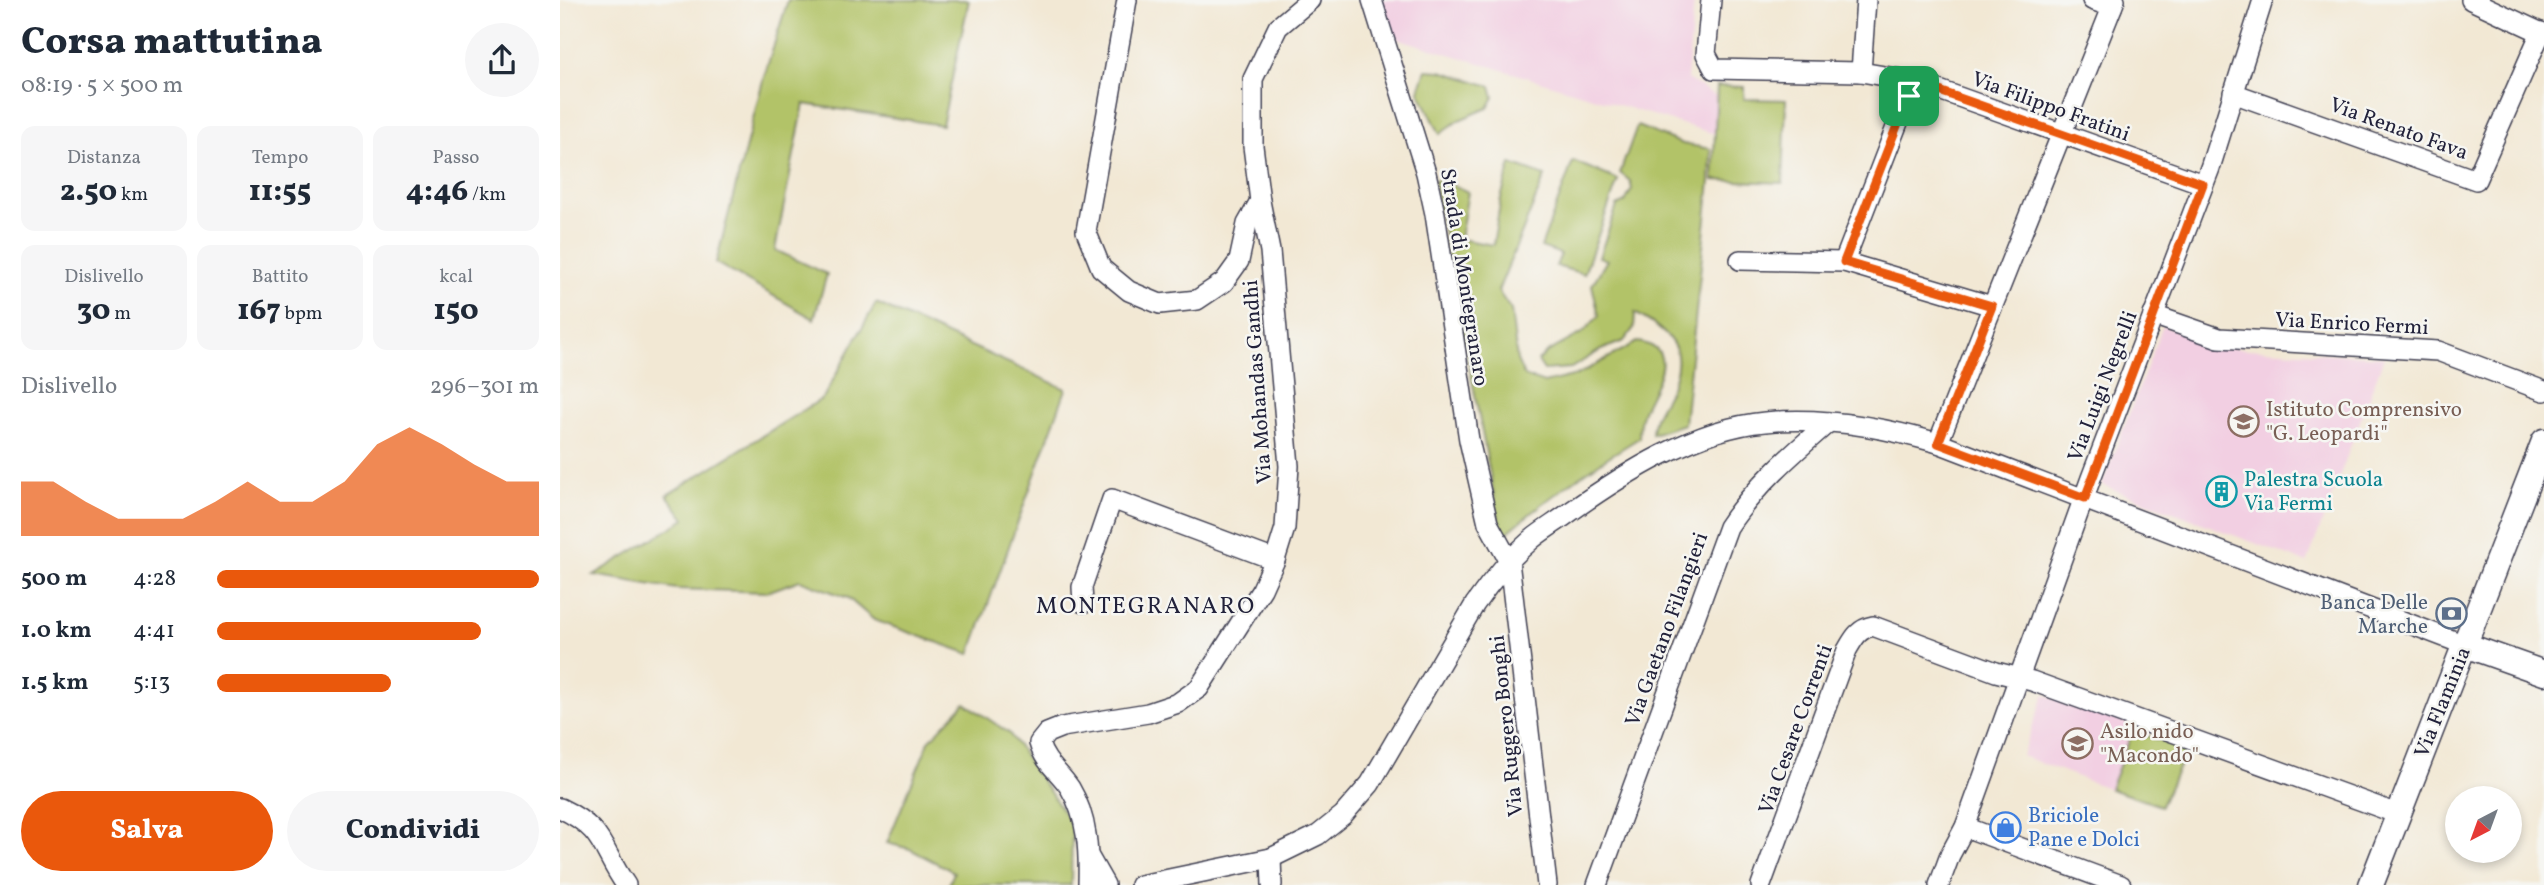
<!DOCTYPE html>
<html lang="it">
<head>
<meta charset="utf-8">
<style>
  body { margin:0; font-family:Vollkorn,serif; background:#f6f6f7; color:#1f2937; height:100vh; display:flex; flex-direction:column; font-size:26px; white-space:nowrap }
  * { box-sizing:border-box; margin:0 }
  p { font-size:23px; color:#747a83 }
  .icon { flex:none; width:38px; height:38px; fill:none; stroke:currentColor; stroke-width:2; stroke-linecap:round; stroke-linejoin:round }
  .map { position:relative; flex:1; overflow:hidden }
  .drawer { display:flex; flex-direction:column; background:#fff; width:560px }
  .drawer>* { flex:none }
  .needle { width:46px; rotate:221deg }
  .fabs { position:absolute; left:1885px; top:786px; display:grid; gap:14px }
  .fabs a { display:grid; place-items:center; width:77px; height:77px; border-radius:50%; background:#fff; box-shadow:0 4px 10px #0003; font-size:35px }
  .pin { position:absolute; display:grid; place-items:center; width:60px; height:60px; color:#fff; margin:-30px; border-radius:14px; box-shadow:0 4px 10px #0006 }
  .round { display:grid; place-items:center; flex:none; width:74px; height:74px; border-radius:37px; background:#f6f6f7 }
  .head { display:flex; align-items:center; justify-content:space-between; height:119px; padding:0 21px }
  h1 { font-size:38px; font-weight:800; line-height:52px }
  .stats { display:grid; grid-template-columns:repeat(3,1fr); gap:10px; height:119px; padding:7px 21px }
  .stats div { display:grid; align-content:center; border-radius:14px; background:#f6f6f7; text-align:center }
  .stats b { font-size:30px; font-weight:800 }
  .stats small { font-size:19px; font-weight:400 }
  .stats p { font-size:19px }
  .chart { height:196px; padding:14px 21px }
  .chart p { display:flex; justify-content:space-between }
  .chart svg { width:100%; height:126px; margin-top:7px; fill:#ea580c; opacity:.7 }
  .cta { display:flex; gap:14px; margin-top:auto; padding:14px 21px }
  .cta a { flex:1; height:80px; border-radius:42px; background:#ea580c; color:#fff; font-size:28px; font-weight:800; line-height:80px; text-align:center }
  .cta a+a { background:#f6f6f7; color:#1f2937 }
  ul { padding:0 21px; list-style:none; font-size:23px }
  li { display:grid; grid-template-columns:112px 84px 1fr; align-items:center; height:52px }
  li i { height:18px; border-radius:9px; background:#ea580c }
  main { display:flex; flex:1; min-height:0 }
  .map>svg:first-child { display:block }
  .built { fill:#f2cfe2 }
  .green { fill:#b2c367; stroke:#6a7251; stroke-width:2 }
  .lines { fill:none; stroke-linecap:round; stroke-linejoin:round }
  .minor-casing { stroke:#414052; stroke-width:22 }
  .tertiary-casing { stroke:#414052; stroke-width:27 }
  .minor { stroke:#fff; stroke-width:19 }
  .tertiary { stroke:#fff; stroke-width:24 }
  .route-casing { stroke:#fff; stroke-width:14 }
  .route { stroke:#ea580c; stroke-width:9 }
  .labels { text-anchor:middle; stroke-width:5; stroke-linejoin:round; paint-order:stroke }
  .street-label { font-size:21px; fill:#22223b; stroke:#f6f6f2 }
  .education-label { font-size:21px; fill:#785e54; stroke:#f6f6f2; text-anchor:start }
  .culture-label { font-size:21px; fill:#0d838f; stroke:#f6f6f2; text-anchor:start }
  .service-label { font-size:21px; fill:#4e5e75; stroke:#f6f6f2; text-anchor:end }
  .shop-label { font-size:21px; fill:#366cbe; stroke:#f6f6f2; text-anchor:start }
  .neighbourhood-label { font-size:23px; letter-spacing:2px; fill:#22223b; stroke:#f6f6f2 }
</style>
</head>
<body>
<main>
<section class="drawer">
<div class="head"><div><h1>Corsa mattutina</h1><p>08:19 · 5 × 500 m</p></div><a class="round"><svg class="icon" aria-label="share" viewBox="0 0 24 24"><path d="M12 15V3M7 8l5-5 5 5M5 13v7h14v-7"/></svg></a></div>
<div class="stats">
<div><p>Distanza</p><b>2.50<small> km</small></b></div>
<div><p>Tempo</p><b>11:55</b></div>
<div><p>Passo</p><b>4:46<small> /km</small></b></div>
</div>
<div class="stats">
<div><p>Dislivello</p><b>30<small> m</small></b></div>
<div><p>Battito</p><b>167<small> bpm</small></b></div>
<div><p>kcal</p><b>150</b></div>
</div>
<div class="chart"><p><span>Dislivello</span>296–301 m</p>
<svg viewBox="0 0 160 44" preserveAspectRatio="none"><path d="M0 44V25L10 25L20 32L30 38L40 38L50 38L60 32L70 25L80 32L90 32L100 25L110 12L120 6L130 12L140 19L150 25L160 25V44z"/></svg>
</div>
<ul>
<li><b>500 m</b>4:28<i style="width:100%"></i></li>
<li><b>1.0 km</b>4:41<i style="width:82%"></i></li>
<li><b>1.5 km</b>5:13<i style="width:54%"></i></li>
</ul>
<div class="cta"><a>Salva</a><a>Condividi</a></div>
</section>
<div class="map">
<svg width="1984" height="885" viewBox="0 0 1984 885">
  <rect width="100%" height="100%" fill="#f6f6f2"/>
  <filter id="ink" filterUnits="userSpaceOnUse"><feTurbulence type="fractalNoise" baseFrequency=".0143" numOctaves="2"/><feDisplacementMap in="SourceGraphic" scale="14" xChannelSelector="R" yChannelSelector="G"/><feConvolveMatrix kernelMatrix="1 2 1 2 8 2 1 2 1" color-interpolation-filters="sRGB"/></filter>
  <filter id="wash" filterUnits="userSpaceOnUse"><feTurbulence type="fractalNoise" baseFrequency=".00686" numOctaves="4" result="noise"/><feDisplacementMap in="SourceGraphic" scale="28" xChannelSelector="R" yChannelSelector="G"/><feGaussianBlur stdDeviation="1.57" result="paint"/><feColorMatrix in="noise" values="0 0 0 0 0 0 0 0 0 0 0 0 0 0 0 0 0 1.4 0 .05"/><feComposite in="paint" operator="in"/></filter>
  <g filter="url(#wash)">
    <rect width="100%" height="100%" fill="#f2e8d4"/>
    <g class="built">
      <path d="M820,0H1134L1127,79L1156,96L1155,134L836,38Z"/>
      <path d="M1603,325L1654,347L1824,357L1747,563L1542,485Z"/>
      <path d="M1484,695L1575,726L1550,789L1462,756Z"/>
    </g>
    <g class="green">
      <path d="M228,0H409L382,125L244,104L215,250L267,274L254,319L156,263L203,80Z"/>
      <path d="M866,70L881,71L931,86L934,97L928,108L899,120L880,134L859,91Z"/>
      <path d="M1157,86L1184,87V99L1226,100L1223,183L1153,180Z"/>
      <path d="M1077,126L1123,144L1151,149L1150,181L1124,424L1092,434C1093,419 1097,412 1105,399C1130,355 1117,336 1075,313L1074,328L1064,341L1041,350L1011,368L984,370L978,361L986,353L1022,333L1039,316L1032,285L1047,260L1039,257L1057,206L1065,202L1072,189L1070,181L1060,173Z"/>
      <path d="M1013,161L1058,180L1024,274L996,266L1001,254L981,247Z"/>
      <path d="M951,164L985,176L938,291L951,310L957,360L964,376L984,383L1017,375L1077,342C1123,348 1092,388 1083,411C1080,419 1079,429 1079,438C1030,467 985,500 942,537L874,180H883L908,192L900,239L933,245L941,198Z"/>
      <path d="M316,303L506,389L410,654L314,620L288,598L240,580L207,592L117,589L34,575L125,519L107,495L263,398Z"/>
      <path d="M405,703L449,733L512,824L511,885H389L394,872L350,849L327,843L369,741Z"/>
      <path d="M1573,731L1627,749L1601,806L1550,789Z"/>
    </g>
  </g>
  <g filter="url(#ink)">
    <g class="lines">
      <defs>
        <g id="minor">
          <path d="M567,0L526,231L541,268L569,291L600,304L637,300L664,282L679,261L687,224L700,201"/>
          <path d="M812,0L866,173L875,214L909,440L928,523L949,561L987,885"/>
          <path d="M1151,0L1146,54L1154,69L1301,72L1354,81L1643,184"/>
          <path d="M1532,0L1552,7"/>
          <path d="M1911,0L1984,34"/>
          <path d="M1301,72L1306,0"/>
          <path d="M1673,93L1916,180L1981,32"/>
          <path d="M1180,260L1284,262L1432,306"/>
          <path d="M1284,262L1354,81"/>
          <path d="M1593,315L1659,338L1878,351L1984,391"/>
          <path d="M1378,443L1555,0"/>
          <path d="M523,603L522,587L552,499L715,560"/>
          <path d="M0,808C46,830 40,848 66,885"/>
          <path d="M1405,827L1561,885"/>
          <path d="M529,857L545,885"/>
          <path d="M711,858L712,885"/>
          <path d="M528,885C529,851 528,818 510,788C499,771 485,764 479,743L487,733L502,727L588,713L618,703L639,688L702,589L715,560L725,528L729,466L710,251L700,201L693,146V79L718,27L750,0"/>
          <path d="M580,885L711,858L758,835L783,815L810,784L915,604C931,581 949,559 971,540C983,530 997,522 1010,512C1065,473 1136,428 1205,422C1264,416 1323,427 1378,443L1905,645"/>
          <path d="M1037,885L1168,527C1195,486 1232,454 1269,422"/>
          <path d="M1201,885L1287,650C1294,638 1298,629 1313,626L1436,672L1472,681L1838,814"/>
          <path d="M1379,885L1390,855L1405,827L1531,478L1650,168L1703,0"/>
        </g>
        <g id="tertiary">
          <path d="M1905,645L1984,673"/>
          <path d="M1811,885L1984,441"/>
        </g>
      </defs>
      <use href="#minor" class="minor-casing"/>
      <use href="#tertiary" class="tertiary-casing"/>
      <use href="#minor" class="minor"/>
      <use href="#tertiary" class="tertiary"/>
    </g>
  </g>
  <g class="lines" filter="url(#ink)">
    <defs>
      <path id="route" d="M1354,82L1643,184L1525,498L1378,443L1432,306L1284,262Z"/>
    </defs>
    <use href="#route" class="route-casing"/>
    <use href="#route" class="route"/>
  </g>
  <defs>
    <symbol id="school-ring" viewBox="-11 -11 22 22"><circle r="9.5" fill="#f6f6f2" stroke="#8d6e63" stroke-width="1.5"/><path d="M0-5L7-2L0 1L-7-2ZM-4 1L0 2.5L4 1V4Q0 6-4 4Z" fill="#8d6e63"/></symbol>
    <symbol id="building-ring" viewBox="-11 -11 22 22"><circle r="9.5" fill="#f6f6f2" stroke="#0f9aa8" stroke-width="1.5"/><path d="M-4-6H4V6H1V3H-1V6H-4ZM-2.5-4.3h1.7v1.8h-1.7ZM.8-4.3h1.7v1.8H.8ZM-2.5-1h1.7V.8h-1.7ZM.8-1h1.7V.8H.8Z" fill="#0f9aa8"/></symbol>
    <symbol id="bank-ring" viewBox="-11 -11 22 22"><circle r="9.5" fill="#f6f6f2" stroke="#5c6f8a" stroke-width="1.5"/><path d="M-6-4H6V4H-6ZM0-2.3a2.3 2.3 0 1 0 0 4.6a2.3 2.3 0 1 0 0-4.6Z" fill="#5c6f8a"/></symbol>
    <symbol id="shop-ring" viewBox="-11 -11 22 22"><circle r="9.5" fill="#f6f6f2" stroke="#3f7fe0" stroke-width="1.5"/><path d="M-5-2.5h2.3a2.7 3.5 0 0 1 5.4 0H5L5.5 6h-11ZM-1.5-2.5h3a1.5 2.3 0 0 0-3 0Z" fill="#3f7fe0"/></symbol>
  </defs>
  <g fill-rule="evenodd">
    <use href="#school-ring" x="1666" y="404" width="35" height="35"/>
    <use href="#building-ring" x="1644" y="474" width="35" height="35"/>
    <use href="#bank-ring" x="1874" y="596" width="35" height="35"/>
    <use href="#school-ring" x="1500" y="726" width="35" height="35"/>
    <use href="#shop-ring" x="1428" y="810" width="35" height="35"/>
  </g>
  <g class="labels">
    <g class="street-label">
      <text transform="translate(1491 106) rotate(20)" y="7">Via Filippo Fratini</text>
      <text transform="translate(1839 128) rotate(20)" y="7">Via Renato Fava</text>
      <text transform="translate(905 277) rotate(81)" y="7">Strada di Montegranaro</text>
      <text transform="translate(1792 323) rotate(3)" y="7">Via Enrico Fermi</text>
      <text transform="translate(697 382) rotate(-94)" y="7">Via Mohandas Gandhi</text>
      <text transform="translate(1542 386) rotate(-69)" y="7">Via Luigi Negrelli</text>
      <text transform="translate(1106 629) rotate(-70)" y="7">Via Gaetano Filangieri</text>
      <text transform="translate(1882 702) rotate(-68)" y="7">Via Flaminia</text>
      <text transform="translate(946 726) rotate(-96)" y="7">Via Ruggero Bonghi</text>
      <text transform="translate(1235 729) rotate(-70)" y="7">Via Cesare Correnti</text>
    </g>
    <g class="education-label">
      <text x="1706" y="416">Istituto Comprensivo<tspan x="1706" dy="24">"G. Leopardi"</tspan></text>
      <text x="1540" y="738">Asilo nido<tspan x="1540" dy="24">"Macondo"</tspan></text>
    </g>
    <g class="culture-label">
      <text x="1684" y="486">Palestra Scuola<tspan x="1684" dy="24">Via Fermi</tspan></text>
    </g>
    <g class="service-label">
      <text x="1868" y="609">Banca Delle<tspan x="1868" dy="24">Marche</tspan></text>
    </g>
    <g class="shop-label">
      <text x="1468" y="822">Briciole<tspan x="1468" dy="24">Pane e Dolci</tspan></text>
    </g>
    <g class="neighbourhood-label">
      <text x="586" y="613">MONTEGRANARO</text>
    </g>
  </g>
</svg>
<div class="fabs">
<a><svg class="needle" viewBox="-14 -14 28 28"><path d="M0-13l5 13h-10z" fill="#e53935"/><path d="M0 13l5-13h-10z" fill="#747a83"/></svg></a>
</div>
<div class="pin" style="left:1349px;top:96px;background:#1e9e55"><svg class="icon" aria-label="arrive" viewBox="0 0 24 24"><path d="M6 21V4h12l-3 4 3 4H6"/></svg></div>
</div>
</main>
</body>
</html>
